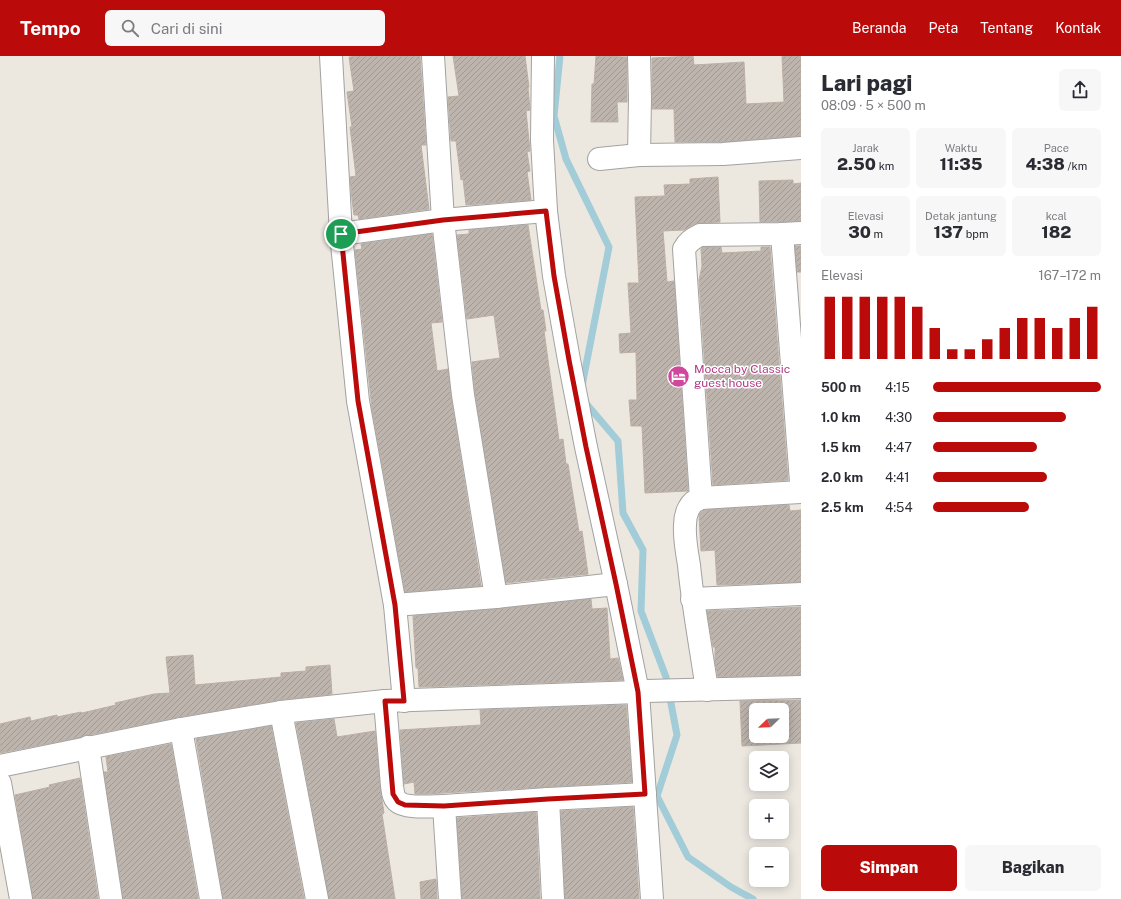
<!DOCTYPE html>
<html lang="id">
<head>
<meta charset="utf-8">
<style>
  body { margin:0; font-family:"Public Sans",sans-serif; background:#f7f7f7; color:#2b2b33; height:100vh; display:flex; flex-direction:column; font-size:15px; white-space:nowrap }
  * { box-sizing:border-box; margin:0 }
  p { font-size:13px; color:#7c7c81 }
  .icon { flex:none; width:22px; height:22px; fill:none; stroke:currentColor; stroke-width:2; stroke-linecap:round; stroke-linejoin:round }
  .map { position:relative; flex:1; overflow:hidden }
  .sheet { display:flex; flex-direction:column; background:#fff; width:320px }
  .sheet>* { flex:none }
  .needle { width:26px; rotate:247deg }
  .buttons { position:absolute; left:749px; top:647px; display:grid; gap:8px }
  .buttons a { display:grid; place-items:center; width:40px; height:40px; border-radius:6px; background:#fff; box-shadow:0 2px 10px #0003; font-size:20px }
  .pin { position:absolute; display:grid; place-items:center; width:34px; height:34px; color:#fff; margin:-17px; border:2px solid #fff; border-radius:50%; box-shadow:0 1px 4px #0007 }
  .round { display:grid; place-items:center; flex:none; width:42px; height:42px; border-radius:6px; background:#f7f7f7 }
  .headline { display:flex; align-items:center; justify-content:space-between; height:68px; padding:0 20px }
  h1 { font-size:22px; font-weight:800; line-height:30px }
  .metrics { display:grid; grid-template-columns:repeat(3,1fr); gap:6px; height:68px; padding:4px 20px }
  .metrics div { display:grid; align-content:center; border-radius:6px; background:#f7f7f7; text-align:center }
  .metrics b { font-size:17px; font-weight:800 }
  .metrics small { font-size:11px; font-weight:400 }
  .metrics p { font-size:11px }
  .chart { height:112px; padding:8px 20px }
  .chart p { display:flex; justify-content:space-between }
  .chart svg { width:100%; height:72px; margin-top:4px; stroke:#bb0a0a; stroke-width:6 }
  .primary-button { display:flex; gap:8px; margin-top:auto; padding:8px 20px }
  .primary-button a { flex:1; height:46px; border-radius:6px; background:#bb0a0a; color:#fff; font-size:16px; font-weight:800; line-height:46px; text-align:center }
  .primary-button a+a { background:#f7f7f7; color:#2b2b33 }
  ul { padding:0 20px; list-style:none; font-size:13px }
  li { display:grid; grid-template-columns:64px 48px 1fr; align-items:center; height:30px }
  li i { height:10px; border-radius:5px; background:#bb0a0a }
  header { display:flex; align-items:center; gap:24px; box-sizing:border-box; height:56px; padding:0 20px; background:#bb0a0a; color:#fff }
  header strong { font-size:19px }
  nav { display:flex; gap:22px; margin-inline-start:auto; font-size:14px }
  .search { width:280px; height:36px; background:#f7f7f7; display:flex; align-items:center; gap:10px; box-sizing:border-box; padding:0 14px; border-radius:6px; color:#7c7c81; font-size:15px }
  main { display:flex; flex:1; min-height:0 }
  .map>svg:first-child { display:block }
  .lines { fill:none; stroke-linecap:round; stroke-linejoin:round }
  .stream { stroke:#a2ccd8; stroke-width:7 }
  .building { fill:url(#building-hatch); stroke:#bdafa4; fill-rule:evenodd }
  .minor-casing { stroke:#a2a2a2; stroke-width:24 }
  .minor { stroke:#fff; stroke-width:22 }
  .route-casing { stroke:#fff; stroke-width:8 }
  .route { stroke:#bb0a0a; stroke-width:5 }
  .labels { text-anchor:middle; stroke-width:3; stroke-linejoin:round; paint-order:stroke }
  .hotel-label { font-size:12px; fill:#b23c85; stroke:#fff; text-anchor:start }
</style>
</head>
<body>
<header>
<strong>Tempo</strong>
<div class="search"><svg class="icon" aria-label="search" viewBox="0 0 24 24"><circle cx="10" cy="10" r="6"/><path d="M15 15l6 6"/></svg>Cari di sini</div>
<nav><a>Beranda</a><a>Peta</a><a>Tentang</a><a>Kontak</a></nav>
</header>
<main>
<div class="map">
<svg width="801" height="843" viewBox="0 0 801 843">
  <defs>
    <pattern id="building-hatch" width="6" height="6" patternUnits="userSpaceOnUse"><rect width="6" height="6" fill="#bcb4ad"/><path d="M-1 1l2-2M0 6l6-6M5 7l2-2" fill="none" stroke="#a19a94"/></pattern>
  </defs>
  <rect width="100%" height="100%" fill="#ece8e0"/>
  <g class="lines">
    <g class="stream">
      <path d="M560,0L554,60L566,103L609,191L582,330"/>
      <path d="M584,345L618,385L623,457L643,494L641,555L666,621L677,679L657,740L688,801L731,831L753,843"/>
    </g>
  </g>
  <g class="building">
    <path d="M358,0H420L426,89H421L429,153L359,163L358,159H354L352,144L350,121L356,120L350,71H352L347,36L354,35L349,1Z"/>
    <path d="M453,0H525L529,31H528L530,54L526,55L530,95L527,96L530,115L527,116L531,144L466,149L463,123L461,124L456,85H451L448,41L459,40Z"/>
    <path d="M596,0L627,1V46H617L618,66H591L592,28H594Z"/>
    <path d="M693,0L694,9L744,6L746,48L784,46L782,0H801V80L722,86H675L674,53H652V2Z"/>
    <path d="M718,121L720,166L700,167L694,168L684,174L663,175L667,226L674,225L688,435L645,437L642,370H631L629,344H637L636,296L620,297L619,278L631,277L628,227H639L635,141L665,140L664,129L690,128V123Z"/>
    <path d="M793,124V128L801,127V165L760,166L759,125Z"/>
    <path d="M528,169L541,254H543L546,275H544L559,384L563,383L566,408H568L579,476L582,475L588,518L506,527L475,337L472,306L500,302L494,259L467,263L457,179L469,178V174Z"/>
    <path d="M432,178L442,266L431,267L437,315L448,313L451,341L481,530L405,536L372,353L355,194L362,193L361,188Z"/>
    <path d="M795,190H801V216H797Z"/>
    <path d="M703,191H721L722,197L761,195V191H770L788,424L713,429L699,224L702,210L701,193Z"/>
    <path d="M789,449L790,455L801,454V526L717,529L715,494L701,495L699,459L704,454Z"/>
    <path d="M591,543L592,553L607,552L610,603L618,602L623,624L419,631L418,612H416L413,560L497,553Z"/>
    <path d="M801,551V619L718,621L715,606V591H713L707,555Z"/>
    <path d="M193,599L195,629L281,621V617L306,615V611L330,609L332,638L279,644L179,661L89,679H86L82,681L0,697V668L30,661L31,665L57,659V661L81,656L82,657L116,649L115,647L154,638L170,637L166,601Z"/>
    <path d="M801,644V687L742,690L740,645ZM756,654H782V680H756Z"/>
    <path d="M626,649L632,726L426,738H415L414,726L404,728L400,674L481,669L480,654Z"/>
    <path d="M334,663L337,681L375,675L380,731L384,757L382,758L395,843H329L296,667Z"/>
    <path d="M271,670L304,843H223L196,683Z"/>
    <path d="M171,688L198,843H123L104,716H108L106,701Z"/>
    <path d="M80,722L98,843H33L15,739L50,731L49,729Z"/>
    <path d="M633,751L639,843H565L561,755Z"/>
    <path d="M536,756L540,843H462L457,762Z"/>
    <path d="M436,823L437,843H421L420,826Z"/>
  </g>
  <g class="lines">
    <defs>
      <g id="minor">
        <path d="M331,0L341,178L358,345L395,549L404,645"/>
        <path d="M433,0L443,164L463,339L496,541"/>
        <path d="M543,0L542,84L546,155L554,220L569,304L586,391L616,528L638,636L652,843"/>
        <path d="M639,99L640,42L639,0"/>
        <path d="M599,103L639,99L723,98L801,92"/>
        <path d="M341,178L443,164L546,155"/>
        <path d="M782,178L801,426"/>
        <path d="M701,442L684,193C688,186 692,183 700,179L782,178L801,177"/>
        <path d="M692,543L801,538"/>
        <path d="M395,549L496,541L616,528"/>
        <path d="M707,634C701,592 693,551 689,509C687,497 684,481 685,469C685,458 689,446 701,442L801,436"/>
        <path d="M385,645L392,730C393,736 393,741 397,745C405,753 433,750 444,750L450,843"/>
        <path d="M281,656L317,843"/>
        <path d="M181,673L211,843"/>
        <path d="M88,691L111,843"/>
        <path d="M0,710L181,673L281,656L385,645L638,636L646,635L801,631"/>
        <path d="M0,727L21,843"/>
        <path d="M548,743L645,738"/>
        <path d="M444,750L548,743L553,843"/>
      </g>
    </defs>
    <use href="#minor" class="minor-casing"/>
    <use href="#minor" class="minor"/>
  </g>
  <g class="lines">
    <defs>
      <path id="route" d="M546,155L554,220L569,304L586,391L616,528L638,636L645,738L548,743L444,750L405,749L398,746L393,738L385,645H404L395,549L358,345L341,178L443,164Z"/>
    </defs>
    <use href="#route" class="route-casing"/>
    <use href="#route" class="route"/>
  </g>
  <defs>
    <symbol id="hotel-disc" viewBox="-11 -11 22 22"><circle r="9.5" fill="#d1479c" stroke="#fff"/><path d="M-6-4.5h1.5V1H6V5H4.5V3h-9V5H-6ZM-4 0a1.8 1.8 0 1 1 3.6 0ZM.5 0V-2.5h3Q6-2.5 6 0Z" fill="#fff"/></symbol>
  </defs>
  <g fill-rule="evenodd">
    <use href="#hotel-disc" x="666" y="308" width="25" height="25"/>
  </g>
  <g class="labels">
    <g class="hotel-label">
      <text x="694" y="317">Mocca by Classic<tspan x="694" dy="14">guest house</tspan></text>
    </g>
  </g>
</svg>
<div class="buttons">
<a><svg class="needle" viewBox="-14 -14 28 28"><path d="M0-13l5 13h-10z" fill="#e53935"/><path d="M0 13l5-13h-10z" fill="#7c7c81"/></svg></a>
<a><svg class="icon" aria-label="layers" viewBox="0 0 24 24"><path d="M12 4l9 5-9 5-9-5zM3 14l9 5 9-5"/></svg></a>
<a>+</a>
<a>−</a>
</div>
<div class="pin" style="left:341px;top:178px;background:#1e9e55"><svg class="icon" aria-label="arrive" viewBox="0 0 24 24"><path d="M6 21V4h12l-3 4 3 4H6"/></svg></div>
</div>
<section class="sheet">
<div class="headline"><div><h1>Lari pagi</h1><p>08:09 · 5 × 500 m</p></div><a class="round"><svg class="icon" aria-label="share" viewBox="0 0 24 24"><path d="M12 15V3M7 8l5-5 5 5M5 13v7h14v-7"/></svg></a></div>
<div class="metrics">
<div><p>Jarak</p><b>2.50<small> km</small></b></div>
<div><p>Waktu</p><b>11:35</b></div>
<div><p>Pace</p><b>4:38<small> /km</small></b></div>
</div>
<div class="metrics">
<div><p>Elevasi</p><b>30<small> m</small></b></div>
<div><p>Detak jantung</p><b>137<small> bpm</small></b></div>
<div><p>kcal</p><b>182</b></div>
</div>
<div class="chart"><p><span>Elevasi</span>167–172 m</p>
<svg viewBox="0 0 160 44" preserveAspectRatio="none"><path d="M5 44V6M15 44V6M25 44V6M35 44V6M45 44V6M55 44V12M65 44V25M75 44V38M85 44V38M95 44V32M105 44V25M115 44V19M125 44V19M135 44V25M145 44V19M155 44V12"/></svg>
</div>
<ul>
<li><b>500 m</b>4:15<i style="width:100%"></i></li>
<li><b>1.0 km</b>4:30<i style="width:79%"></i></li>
<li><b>1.5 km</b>4:47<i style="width:62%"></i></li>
<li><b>2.0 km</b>4:41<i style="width:68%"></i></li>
<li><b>2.5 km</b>4:54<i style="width:57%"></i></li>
</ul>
<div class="primary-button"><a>Simpan</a><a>Bagikan</a></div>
</section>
</main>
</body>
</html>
